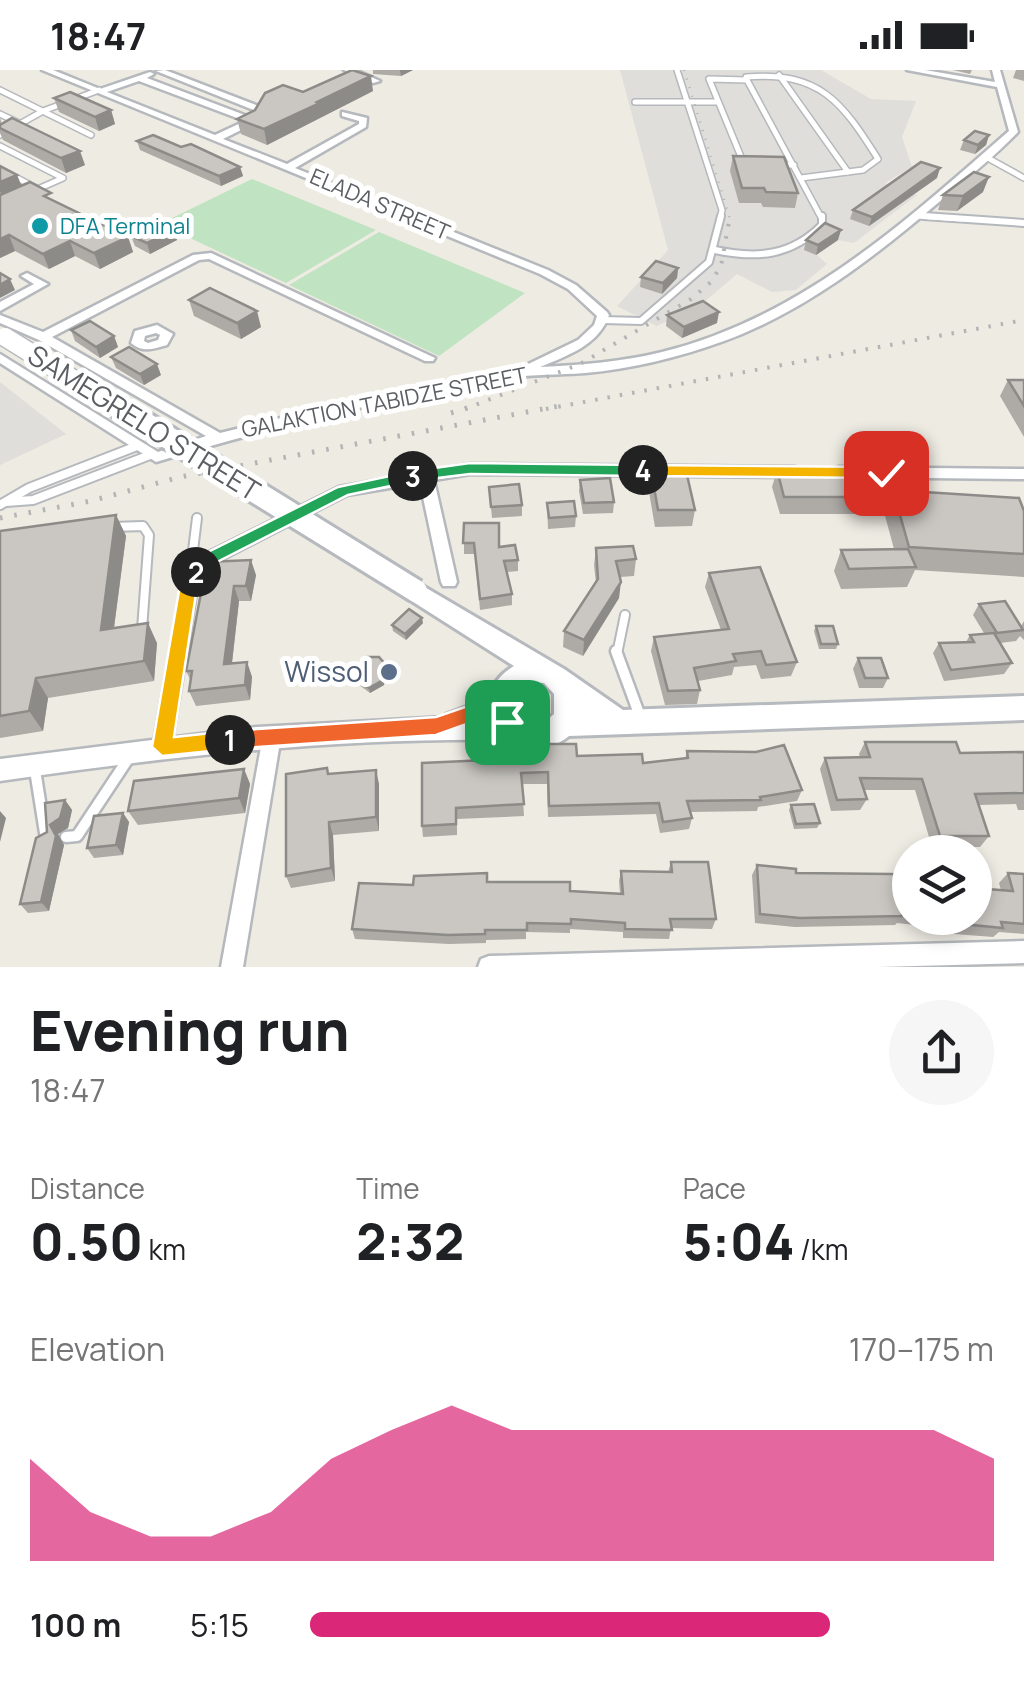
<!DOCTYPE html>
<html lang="en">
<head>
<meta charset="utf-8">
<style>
  body { margin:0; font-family:Manrope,sans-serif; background:#f6f6f6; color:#202124; height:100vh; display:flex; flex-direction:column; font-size:38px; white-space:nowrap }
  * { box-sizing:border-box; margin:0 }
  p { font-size:32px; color:#757577 }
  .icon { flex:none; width:55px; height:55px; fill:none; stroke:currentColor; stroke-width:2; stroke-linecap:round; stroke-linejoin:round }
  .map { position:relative; height:897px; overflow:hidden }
  .details { display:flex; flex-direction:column; background:#fff; flex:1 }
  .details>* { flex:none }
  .controls { position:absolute; left:892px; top:765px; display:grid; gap:20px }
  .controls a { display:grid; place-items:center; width:100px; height:100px; border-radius:50%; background:#fff; box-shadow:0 5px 15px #0003; font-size:50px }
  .pin { position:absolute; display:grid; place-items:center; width:85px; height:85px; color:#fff; margin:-42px; border-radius:20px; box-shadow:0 5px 15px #0006 }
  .km { position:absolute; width:50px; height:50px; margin:-25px; border-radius:50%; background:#222; color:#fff; font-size:28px; line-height:50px; text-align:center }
  .round { display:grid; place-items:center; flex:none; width:105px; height:105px; border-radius:52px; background:#f6f6f6 }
  .overview { display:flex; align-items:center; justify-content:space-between; height:170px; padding:0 30px }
  h1 { font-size:55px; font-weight:800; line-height:75px }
  .stats { display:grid; grid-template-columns:repeat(3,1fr); gap:15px; height:170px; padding:10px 30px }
  .stats div { display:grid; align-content:center }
  .stats b { font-size:50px; font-weight:800 }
  .stats small { font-size:28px; font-weight:400 }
  .stats p { font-size:28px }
  .chart { height:280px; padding:20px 30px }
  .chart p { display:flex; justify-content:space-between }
  .chart svg { width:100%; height:180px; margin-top:10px; fill:#db2777; opacity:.7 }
  ul { padding:0 30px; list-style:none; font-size:32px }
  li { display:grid; grid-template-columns:160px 120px 1fr; align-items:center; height:75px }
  li i { height:25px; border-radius:12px; background:#db2777 }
  .status { display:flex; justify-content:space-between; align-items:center; height:70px; padding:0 50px; background:#fff; direction:ltr }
  .status svg { height:28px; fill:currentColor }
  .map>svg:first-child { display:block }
  .industrial { fill:#e0deda }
  .green { fill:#c0e3c1 }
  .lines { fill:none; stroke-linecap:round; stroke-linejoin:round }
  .service-far3-casing { stroke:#b5b8bc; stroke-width:8 }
  .service-far2-casing { stroke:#b5b8bc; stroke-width:10 }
  .service-far1-casing { stroke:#b5b8bc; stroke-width:12 }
  .service-casing { stroke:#b5b8bc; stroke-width:15 }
  .minor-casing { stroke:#b5b8bc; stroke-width:5 }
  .tertiary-casing { stroke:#b5b8bc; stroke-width:5 }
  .secondary-casing { stroke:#b6b9be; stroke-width:6 }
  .service-far3 { stroke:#fff; stroke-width:5 }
  .service-far2 { stroke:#fff; stroke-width:6 }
  .service-far1 { stroke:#fff; stroke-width:8 }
  .service { stroke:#fff; stroke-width:10 }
  .minor { fill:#fff; fill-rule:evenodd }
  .tertiary { fill:#fff; fill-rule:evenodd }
  .secondary { fill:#fff; fill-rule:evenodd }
  .rail-far2 { stroke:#b3b4b4; stroke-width:2.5; stroke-dasharray:1 8; stroke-linecap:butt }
  .rail-far1 { stroke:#b3b4b4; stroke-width:4; stroke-dasharray:2.5 10; stroke-linecap:butt }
  .rail { stroke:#b3b4b4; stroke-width:5; stroke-dasharray:2.5 12; stroke-linecap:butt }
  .secondary-bridge-far1-casing { stroke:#b6b9be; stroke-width:21; stroke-linecap:butt }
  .secondary-bridge-casing { stroke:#b6b9be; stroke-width:28; stroke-linecap:butt }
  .secondary-bridge-far1 { stroke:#fff; stroke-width:18 }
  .secondary-bridge { stroke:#fff; stroke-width:22 }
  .wall { fill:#aeaba7 }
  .shaded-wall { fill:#8d8b88 }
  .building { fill:#cac7c2; stroke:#8d8b88; stroke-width:2.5 }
  .split-1 { fill:#f0652b; stroke:#fff; stroke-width:2.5 }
  .split-2 { fill:#f5b400; stroke:#fff; stroke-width:2.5 }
  .split-3 { fill:#22a559; stroke:#fff; stroke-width:2.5 }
  .split-4 { fill:#22a559; stroke:#fff; stroke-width:2.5 }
  .split-5 { fill:#f5b400; stroke:#fff; stroke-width:2.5 }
  .culture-dot { fill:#0f9aa8; stroke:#fff; stroke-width:4 }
  .service-dot { fill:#5c6f8a; stroke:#fff; stroke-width:4 }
  .labels { text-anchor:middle; stroke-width:10; stroke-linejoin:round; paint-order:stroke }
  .far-street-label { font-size:22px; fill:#5b5e62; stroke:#fff }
  .far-culture-label { font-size:22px; fill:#0d838f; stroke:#fff; text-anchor:start }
  .street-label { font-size:28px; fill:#5b5e62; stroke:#fff }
  .service-label { font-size:28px; fill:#4e5e75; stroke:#fff; text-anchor:end }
</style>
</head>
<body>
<div class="status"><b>18:47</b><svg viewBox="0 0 49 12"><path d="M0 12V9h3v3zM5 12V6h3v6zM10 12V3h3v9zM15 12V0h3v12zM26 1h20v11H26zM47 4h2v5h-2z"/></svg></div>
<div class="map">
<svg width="1024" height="897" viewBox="0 0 1024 897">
  <rect width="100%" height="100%" fill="#edebe2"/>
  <g class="industrial">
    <path d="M620,0H821L871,29L916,31L902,67L912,97L885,113L917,125L854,173L838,170L817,185L827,194L796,220L772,222L737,204L703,233L657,256L617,236L668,180Z"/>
    <path d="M0,312L66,364L0,395Z"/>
  </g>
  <g class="green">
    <path d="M252,109L376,160L286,213L160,154Z"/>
    <path d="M379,162L525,223L439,286L289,215Z"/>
  </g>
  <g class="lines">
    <defs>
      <g id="service-far3">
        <path d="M677,0L722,140L720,149"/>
        <path d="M779,5L848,102"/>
        <path d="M746,7C820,1 842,32 878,89L863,100L801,108"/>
        <path d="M0,20L91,65"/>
        <path d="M635,32H716"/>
        <path d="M0,44L19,53"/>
        <path d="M0,65L43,41L99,20"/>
        <path d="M0,76L63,108L38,119L0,99"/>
        <path d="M986,87L1024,108"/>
        <path d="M744,94L709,9L747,10L822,149"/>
        <path d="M778,95H794"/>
        <path d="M917,146L962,149"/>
      </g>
      <g id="service-far2">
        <path d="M924,146L1024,153"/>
        <path d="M715,180C757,189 791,186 822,155V146"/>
        <path d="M603,250L641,251L709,192L721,146"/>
      </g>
      <g id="service-far1">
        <path d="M6,432L33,430L150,385"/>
        <path d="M0,435L29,418L137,376"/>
        <path d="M113,457L143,456L149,465L142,559"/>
        <path d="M190,505L197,448"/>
        <path d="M617,584L625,545"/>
      </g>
      <g id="service">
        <path d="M616,581L641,649"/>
        <path d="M35,700L46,769"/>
        <path d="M66,767L77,766L128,689"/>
      </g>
      <g id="minor">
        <path d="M42,0H53L100,19L150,2L154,4L147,8L250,47L256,41L156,1L165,0L264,38L265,40L255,53L223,69L287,94L359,54V51L342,46V42L367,48L366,57L295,98L548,200L576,215L607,242L609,245C599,275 567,286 540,297C581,295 622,292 662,282C800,248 905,152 1009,61L997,17L907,0H925L995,12L992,0H1000L1018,62C996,85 970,106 945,127C878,184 808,240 724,271C680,287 632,299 585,303C559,305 534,304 509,308C387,328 274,357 156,392L0,293V284L158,382L206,366L39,270L0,253V245L43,262L193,185L211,183L435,288L433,291H425L209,189L199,190L52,267L220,363L375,325L518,299L578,270L594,255L597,246L568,219L540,204ZM139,11L245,51L215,65L107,22Z"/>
        <path d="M344,0H355L380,11L373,13Z"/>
        <path d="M27,203L48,214L0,241V232L34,214L21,206Z"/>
        <path d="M157,255L173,264L167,275C153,279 143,283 131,273L135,261ZM156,263L160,265L158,270L148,273L144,271L145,266Z"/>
        <path d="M470,394L795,397L802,402L795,407L470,404L434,410L457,512L455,516H443L441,512L420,413L347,425L219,491L198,511L171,677L169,683L162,685L155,683L153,677L184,505L207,483L339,417L418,403L425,399L430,401Z"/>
        <path d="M838,397L1024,399V409L838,407L831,402Z"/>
        <path d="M272,658L279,660L281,666L243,897H221L263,666L265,660Z"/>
        <path d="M1024,871V893L878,897H478L481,889L489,886Z"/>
      </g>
      <path id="tertiary" d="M500,624L508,627L512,634L508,641L491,648L524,651L527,659L524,667L515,670C342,667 171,686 0,711V689L257,657L445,647L446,644Z"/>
      <path id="secondary" d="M416,512L564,599L623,640L1024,626V650L569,666C514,710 456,629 514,596L407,528L404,521L407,514ZM530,612L544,613L554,624V644L542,654H530L518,644V623Z"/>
    </defs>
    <use href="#service-far3" class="service-far3-casing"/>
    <use href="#service-far2" class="service-far2-casing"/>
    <use href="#service-far1" class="service-far1-casing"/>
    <use href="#service" class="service-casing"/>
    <use href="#minor" class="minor-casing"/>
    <use href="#tertiary" class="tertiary-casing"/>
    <use href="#secondary" class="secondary-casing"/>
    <use href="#service-far3" class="service-far3"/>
    <use href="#service-far2" class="service-far2"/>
    <use href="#service-far1" class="service-far1"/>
    <use href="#service" class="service"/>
    <use href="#minor" class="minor"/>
    <use href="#tertiary" class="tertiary"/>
    <use href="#secondary" class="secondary"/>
    <path class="rail-far2" d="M684,0L730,149"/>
    <g class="rail-far1">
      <path d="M465,339L580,294L691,229L711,212L721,196L730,146"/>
      <path d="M546,339L1024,250"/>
    </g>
    <g class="rail">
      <path d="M451,343L473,336"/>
      <path d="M0,448L91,431L180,407L559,336"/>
    </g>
    <defs>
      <path id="secondary-bridge-far1" d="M5,267L121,339"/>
      <path id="secondary-bridge" d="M117,336L416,521"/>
    </defs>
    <use href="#secondary-bridge-far1" class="secondary-bridge-far1-casing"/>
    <use href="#secondary-bridge" class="secondary-bridge-casing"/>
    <use href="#secondary-bridge-far1" class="secondary-bridge-far1"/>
    <use href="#secondary-bridge" class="secondary-bridge"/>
  </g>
  <g class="wall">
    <path d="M373,0H413L401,6L373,4Z"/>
    <path d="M953,0H972L970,4Z"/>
    <path d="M1016,0H1024V11L1013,8Z"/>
    <path d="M373,21L267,75L241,64L237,49L303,22Z"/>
    <path d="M54,28L111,40L115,54L99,61L59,42Z"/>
    <path d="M0,48L2,54L85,95L66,103L3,70L0,63Z"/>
    <path d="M989,65L986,75L975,84L960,80L964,70Z"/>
    <path d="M137,71L181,77L240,97L243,106L221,116L140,80Z"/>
    <path d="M733,86L798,123L795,138L763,137L761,133H739L730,101Z"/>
    <path d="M0,96L17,105L21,116L128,167L133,182L100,199L75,186L49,199L15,181L0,188Z"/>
    <path d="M937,108L869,156L850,149L853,140Z"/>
    <path d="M983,122L957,141L938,140L943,125Z"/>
    <path d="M174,159L177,170L150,184L135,176L131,166Z"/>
    <path d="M806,170H838L816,185L804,180Z"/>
    <path d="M678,198L677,208L662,224L640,217L641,207Z"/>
    <path d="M189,230L261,257L241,269L194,246Z"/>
    <path d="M667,245L717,253L682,268L666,256Z"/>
    <path d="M71,260L114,266L118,277L100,288L75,271Z"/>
    <path d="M111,287L161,305L144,315L116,298Z"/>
    <path d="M1008,310H1024V367L1000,326Z"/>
    <path d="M777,400L868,427L862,444H780L772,417Z"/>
    <path d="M652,406L695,440L692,456L655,457L649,422Z"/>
    <path d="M580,410L614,432L613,443L583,444L579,421Z"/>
    <path d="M489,417L522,435V446L492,448Z"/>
    <path d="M893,420L1024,441V507L915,500L907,517L841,519L834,501L841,480L894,479L884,442Z"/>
    <path d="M547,433L576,446L575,457L548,459Z"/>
    <path d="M116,445L126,466L114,558L157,573L154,611L48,628L43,661L0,668V461Z"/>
    <path d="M464,453L518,490V501L507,502L512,524V535L480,540L475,484H464Z"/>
    <path d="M596,478L636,489L634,506L620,507L619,528L583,586L563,577L564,561L596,513L594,495Z"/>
    <path d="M207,492L256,505L251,531H239L232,594L247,592L252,607L250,630L196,636L189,621L191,611L186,601Z"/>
    <path d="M709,503L797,592L791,606L761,609L756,595L734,597L732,605L698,611L700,620L697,634L665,635L651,581L654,567L721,560L705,517Z"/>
    <path d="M979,534L1021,556L1024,551V570L1020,566L1016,571L1000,573L1012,593L1004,604L944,611L933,583L939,573L966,572L970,565L984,563L973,545Z"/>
    <path d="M423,553L406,570L393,561L392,555Z"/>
    <path d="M816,556L838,574L836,579H819L814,561Z"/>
    <path d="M858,588L888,608L883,618H859L853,599Z"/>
    <path d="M385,594L386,599L384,615L370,623L359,615L358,610Z"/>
    <path d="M865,672L960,683L1024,682V740H1018L1016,734L979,735L989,766L980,777H932L915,720H864L867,729L860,740L831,741L820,699L825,688L860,687L859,684Z"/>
    <path d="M687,681L802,720L797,731L758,737L757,741L690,742L692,748L689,759L660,763L656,744L548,747L547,714H522L524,746L457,749V765L423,767L422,756L532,688L577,686L643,693L685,689Z"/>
    <path d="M244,699L250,714L245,743L138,755L128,741Z"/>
    <path d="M329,704L379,714V761L333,765L335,811L291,818L286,806Z"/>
    <path d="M65,730L72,740L68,758L58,764L64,775L49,841L28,843L20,834L47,762Z"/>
    <path d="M791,735L820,753L817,758L794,759L789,740Z"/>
    <path d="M123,743L129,752L123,785L94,788L87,778Z"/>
    <path d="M671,792L716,849L712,859L671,858L669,869L623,868V862L570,859V863L526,862V869L486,870V873L449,874L355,869L352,859L413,815L488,812L570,821L620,823L619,811L621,801L668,802Z"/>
    <path d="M757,795L796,803L910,806V848H975L1001,820L999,813L1008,803L1024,804V864L999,862L993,867L954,864L952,859L897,853L895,855L795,857L755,853L752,805Z"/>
  </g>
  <g class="shaded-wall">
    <path d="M400,0H413L401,6Z"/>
    <path d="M371,6L373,21L267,75L264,59L317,32Z"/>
    <path d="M111,40L115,54L99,61L95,47Z"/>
    <path d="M989,65L986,75L975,84L978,75Z"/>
    <path d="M80,81L85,95L66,103L61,88Z"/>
    <path d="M240,97L243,106L221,116L219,106Z"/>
    <path d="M940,98L937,108L869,156L872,147Z"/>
    <path d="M17,105L23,119L3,129L0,121V112Z"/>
    <path d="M989,107L983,122L957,141L963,126Z"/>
    <path d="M174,159L177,170L150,184L147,173Z"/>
    <path d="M841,160L838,170L816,185L818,175Z"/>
    <path d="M9,165L15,181L0,188V169Z"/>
    <path d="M128,167L133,182L100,199L94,183Z"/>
    <path d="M70,171L75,186L49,199L43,184Z"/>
    <path d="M678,198L677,208L662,224L663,213Z"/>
    <path d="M10,209L15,220L0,228V215Z"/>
    <path d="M257,241L261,257L241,269L237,253Z"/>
    <path d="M719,242L717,253L682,268L684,257Z"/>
    <path d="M114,266L118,277L100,288L96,277Z"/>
    <path d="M157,294L161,305L144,315L140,304Z"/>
    <path d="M116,445L126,466L111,580L101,560Z"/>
    <path d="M251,490L256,505L251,531L246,516Z"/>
    <path d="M621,512L619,528L583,586L584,570Z"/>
    <path d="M234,516L239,531L230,609L224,594Z"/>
    <path d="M422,548L423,553L406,570L405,564Z"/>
    <path d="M148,553L157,573L154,611L144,591Z"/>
    <path d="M247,592L252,607L250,630L245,615Z"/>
    <path d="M385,594L386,599L384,615L370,623L369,618Z"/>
    <path d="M36,608L48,628L43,661L29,641Z"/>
    <path d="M244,699L250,714L245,743L239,728Z"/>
    <path d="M376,700L379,714V761L376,747Z"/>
    <path d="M65,730L72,740L68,758L58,764L64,775L49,841L41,832L50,755Z"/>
    <path d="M0,741L6,748L0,772Z"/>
    <path d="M123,743L129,752L123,785L116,775Z"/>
    <path d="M329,752L333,765L335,811L331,798Z"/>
  </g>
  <g class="building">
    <path d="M352,0L371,6L317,32L320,33L264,59L237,49L255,40L265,23L283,15L303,22Z"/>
    <path d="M70,22L111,40L95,47L54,28Z"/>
    <path d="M12,48L80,81L61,88L0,58V55Z"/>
    <path d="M975,61L989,65L978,75L964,70Z"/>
    <path d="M153,65L181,77L191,74L240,97L219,106L137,71Z"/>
    <path d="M733,86L784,87L798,123L766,122L764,118H742Z"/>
    <path d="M921,92L940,98L872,147L853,140Z"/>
    <path d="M0,96L17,105L0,112Z"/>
    <path d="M974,102L989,107L963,126L943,125Z"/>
    <path d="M30,112L51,123L44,126L128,167L94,183L70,171L43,184L9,165L0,169V125Z"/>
    <path d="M159,152L174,159L147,173L131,166Z"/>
    <path d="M825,153L841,160L818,175L806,170Z"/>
    <path d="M656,191L678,198L663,213L641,207Z"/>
    <path d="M0,203L10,209L0,215Z"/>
    <path d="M210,218L257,241L237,253L189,230Z"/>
    <path d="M703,231L719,242L684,257L667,245Z"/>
    <path d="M90,251L114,266L96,277L71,260Z"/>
    <path d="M129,277L157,294L140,304L111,287Z"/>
    <path d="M1008,310H1024V336Z"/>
    <path d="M777,400H858L868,427H784Z"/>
    <path d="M687,405L695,440H658L652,406Z"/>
    <path d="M610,408L614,432L584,433L580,410Z"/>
    <path d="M519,414L522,435L491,437L489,417Z"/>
    <path d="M893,420L1019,428L1024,441V484L909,477Z"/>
    <path d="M574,431L576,446L549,448L547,433Z"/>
    <path d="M116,445L101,560L148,553L144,591L36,608L29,641L0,646V461Z"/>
    <path d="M464,453H499V477L515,475L518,490L504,491L512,524L480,529L474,473H463Z"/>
    <path d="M633,476L636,489L616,491L621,512L584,570L564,561L598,509L596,478Z"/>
    <path d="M908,479L916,497L849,499L841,480Z"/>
    <path d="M251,490L246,516H234L224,594L247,592L245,615L189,621L192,601H186L207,492Z"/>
    <path d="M760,497L797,592L766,595L761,581L733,584L736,591L694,598L700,620L668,621L654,567L729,559L709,503Z"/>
    <path d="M1005,531L1023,560L997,563L979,534Z"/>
    <path d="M409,539L422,548L405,564L392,555Z"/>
    <path d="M816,556H833L838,574H821Z"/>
    <path d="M994,563L1012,593L951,600L939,573L974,572L970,565Z"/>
    <path d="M368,587H379L385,594L383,610L369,618L358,610L361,595Z"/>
    <path d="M858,588H881L888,608H865Z"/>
    <path d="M865,672H956L960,683L1024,682V723L975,724L989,766H940L922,709L860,708L867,729L837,730L825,688L870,687Z"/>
    <path d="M532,674H576L577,686L642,684L643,693L688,688L687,681L756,682L784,675L802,720L760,727L761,730L687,731L692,748L663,752L659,733L549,736L548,702L521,703L524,734L456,738V754L422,756V693L532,688Z"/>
    <path d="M327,698L328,704L376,700V747L329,752L331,798L286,806V704Z"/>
    <path d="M244,699L239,728L128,741L134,711Z"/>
    <path d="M65,730L60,748L50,755L56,766L41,832L20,834L36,768L47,762L45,733Z"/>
    <path d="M814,734L820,753L796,754L791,735Z"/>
    <path d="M123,743L116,775L87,778L94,746Z"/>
    <path d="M671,792H708L716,849H670L672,860L625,859V853L571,849V854L527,853V860H485V864L448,865L352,859L359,813L413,815L414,806L487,803V812H570V821L623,824L621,801L672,802Z"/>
    <path d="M757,795L796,799V803L892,804L910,806V844L902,843V846L800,848L760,844Z"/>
    <path d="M1008,803L1024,804V854L1001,852L1003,858L962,854L961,849L944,848H975V818L1013,821Z"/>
  </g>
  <path class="split-1" d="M500,625L506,628L517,652L507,660L500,658L494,644L436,665L230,679L220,670L230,661L436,647Z"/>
  <path class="split-2" d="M196,495L204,502L198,511L174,667L230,661L240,670L230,679L162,686L152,677L181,509Z"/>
  <path class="split-3" d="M413,401L421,406L419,410L348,425L219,491L196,508L187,502L208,482L338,417Z"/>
  <path class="split-4" d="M470,393L643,395L651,400L643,406L470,404L413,411L405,406L413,401Z"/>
  <path class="split-5" d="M643,395L886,397L893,403L886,408L643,406L635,400Z"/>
  <circle class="culture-dot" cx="40" cy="156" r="10"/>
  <circle class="service-dot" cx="389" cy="602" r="10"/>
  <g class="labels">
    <g class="far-street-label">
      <text transform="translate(380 134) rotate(23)" y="8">ELADA STREET</text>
      <text transform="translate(384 332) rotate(-11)" y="8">GALAKTION TABIDZE STREET</text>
    </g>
    <g class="far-culture-label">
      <text x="60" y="164">DFA Terminal</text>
    </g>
    <g class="street-label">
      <text transform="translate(144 353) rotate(32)" y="10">SAMEGRELO STREET</text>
    </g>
    <g class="service-label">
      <text x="369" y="612">Wissol</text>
    </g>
  </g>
</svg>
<div class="controls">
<a><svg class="icon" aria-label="layers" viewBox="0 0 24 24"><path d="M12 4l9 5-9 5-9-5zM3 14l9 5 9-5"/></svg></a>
</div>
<div class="pin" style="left:507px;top:652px;background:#1e9e55"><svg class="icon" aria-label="arrive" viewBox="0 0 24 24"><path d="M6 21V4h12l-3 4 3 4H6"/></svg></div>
<div class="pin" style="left:886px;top:403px;background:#d93025"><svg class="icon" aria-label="check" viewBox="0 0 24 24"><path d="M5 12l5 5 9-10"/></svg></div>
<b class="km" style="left:230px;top:670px">1</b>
<b class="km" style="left:196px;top:502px">2</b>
<b class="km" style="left:413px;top:406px">3</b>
<b class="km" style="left:643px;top:400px">4</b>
</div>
<section class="details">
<div class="overview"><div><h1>Evening run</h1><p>18:47</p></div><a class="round"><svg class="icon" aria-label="share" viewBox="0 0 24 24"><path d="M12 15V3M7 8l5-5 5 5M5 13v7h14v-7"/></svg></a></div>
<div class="stats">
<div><p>Distance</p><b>0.50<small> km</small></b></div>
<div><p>Time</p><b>2:32</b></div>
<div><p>Pace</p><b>5:04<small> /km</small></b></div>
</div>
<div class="chart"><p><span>Elevation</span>170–175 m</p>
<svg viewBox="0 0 160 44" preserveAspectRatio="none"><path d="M0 44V19L10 32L20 38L30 38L40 32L50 19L60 12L70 6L80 12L90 12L100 12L110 12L120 12L130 12L140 12L150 12L160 19V44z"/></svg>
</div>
<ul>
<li><b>100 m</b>5:15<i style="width:76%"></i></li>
</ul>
</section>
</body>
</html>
